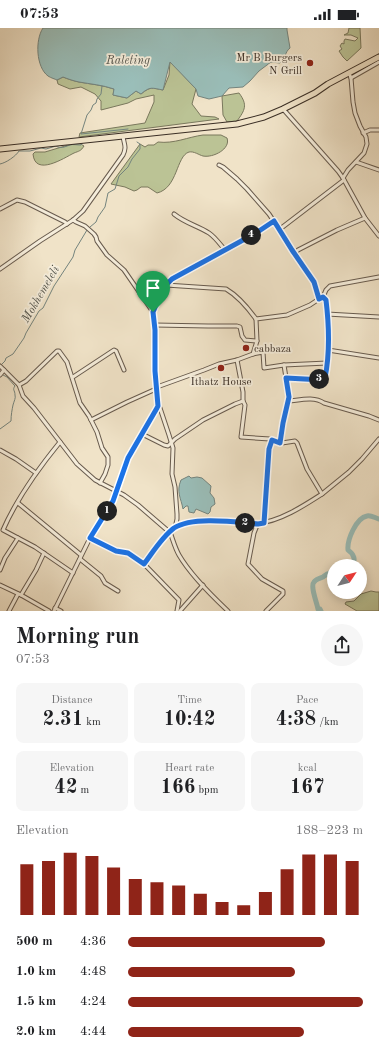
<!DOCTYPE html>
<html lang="en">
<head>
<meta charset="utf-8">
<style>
  body { margin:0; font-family:"Old Standard TT",serif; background:#f6f6f6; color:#202124; height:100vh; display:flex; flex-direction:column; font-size:15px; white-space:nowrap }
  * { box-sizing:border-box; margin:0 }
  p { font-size:13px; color:#757577 }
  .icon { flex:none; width:22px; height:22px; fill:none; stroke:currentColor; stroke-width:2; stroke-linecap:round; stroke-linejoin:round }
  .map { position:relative; height:583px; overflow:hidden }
  .panel { display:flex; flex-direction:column; background:#fff; flex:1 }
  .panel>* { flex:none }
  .needle { width:26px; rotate:54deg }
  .buttons { position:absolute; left:327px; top:531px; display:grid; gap:8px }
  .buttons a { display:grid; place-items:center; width:40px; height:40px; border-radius:50%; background:#fff; box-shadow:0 2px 10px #0003; font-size:20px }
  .pin { position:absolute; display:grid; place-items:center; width:34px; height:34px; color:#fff; margin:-41px -17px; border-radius:50% 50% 50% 0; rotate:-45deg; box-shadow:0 0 4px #0007 }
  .pin .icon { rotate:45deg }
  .km { position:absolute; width:20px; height:20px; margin:-10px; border-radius:50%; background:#222; color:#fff; font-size:11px; line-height:20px; text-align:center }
  .round { display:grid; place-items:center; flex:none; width:42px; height:42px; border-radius:21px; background:#f6f6f6 }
  .overview { display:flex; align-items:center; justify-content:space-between; height:68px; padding:0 16px }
  h1 { font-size:22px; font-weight:700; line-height:30px }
  .stats { display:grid; grid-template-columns:repeat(3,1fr); gap:6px; height:68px; padding:4px 16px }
  .stats div { display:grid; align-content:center; border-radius:8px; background:#f6f6f6; text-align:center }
  .stats b { font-size:20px; font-weight:700 }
  .stats small { font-size:11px; font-weight:400 }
  .stats p { font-size:11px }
  .chart { height:112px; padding:8px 16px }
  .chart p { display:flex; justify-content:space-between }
  .chart svg { width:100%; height:72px; margin-top:4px; stroke:#8f2418; stroke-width:6 }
  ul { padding:0 16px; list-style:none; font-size:13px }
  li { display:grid; grid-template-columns:64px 48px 1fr; align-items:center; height:30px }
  li i { height:10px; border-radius:5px; background:#8f2418 }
  .status { display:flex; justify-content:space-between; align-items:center; height:28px; padding:0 20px; background:#fff; direction:ltr }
  .status svg { height:11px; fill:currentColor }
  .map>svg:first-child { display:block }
  .green { fill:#bbc395; stroke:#7a785d }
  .water { fill:#9abeb9; stroke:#74847e }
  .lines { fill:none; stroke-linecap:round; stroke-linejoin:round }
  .stream { stroke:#74847e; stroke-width:1 }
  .river { stroke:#9abeb9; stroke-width:5 }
  .minor-casing { stroke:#685b4e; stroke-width:5 }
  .primary-casing { stroke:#3a2e25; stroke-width:7 }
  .minor { stroke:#f5eddb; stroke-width:3 }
  .primary { stroke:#f0e3c8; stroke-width:5 }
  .route-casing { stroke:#fff; stroke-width:8 }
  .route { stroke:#1a73e8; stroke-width:5 }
  .poi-dot { fill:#8f2418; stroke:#f5eddb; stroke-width:1.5 }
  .labels { text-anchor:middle; stroke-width:3.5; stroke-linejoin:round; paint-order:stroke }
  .poi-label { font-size:11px; fill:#3a2e25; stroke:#f5eddb; text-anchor:end }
  .water-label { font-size:12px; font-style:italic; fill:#52524a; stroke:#f5eddb }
</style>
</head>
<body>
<div class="status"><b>07:53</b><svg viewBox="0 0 49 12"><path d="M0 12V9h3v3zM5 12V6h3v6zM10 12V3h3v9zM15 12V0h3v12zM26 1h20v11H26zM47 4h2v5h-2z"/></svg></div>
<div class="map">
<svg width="379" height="583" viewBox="0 0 379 583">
  <rect width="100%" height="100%" fill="#f0e3c8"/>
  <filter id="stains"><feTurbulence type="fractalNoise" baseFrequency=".005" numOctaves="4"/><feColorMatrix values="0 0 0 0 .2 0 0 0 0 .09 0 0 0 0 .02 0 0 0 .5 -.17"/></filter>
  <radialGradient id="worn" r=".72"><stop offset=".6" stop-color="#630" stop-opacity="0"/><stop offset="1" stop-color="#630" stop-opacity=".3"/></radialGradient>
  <g class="green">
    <path d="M349,0H360L361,20L347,33L343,29L339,23L342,21L340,18L342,15L344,16V13L345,11L355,13L358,10L351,7H344L348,5Z"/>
    <path d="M170,33L196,61L192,76L201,88L215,89L219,91L79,109L80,105L145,95L154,74V67L136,71L128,75L101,82V73L95,66L81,59L70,61L58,56L57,52L63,49C68,51 74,53 79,54C90,56 102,57 114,61L113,67L127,70L136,63L141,66C151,58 152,60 163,62L169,47Z"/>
    <path d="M239,65C248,77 245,82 237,93L227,94L223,87L222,68Z"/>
    <path d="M203,107H221L227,110C231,121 213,130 203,128C199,127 194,123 189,124C176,128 178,160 157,165L148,159H141L137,162L134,163L125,159L111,156L140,116L145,119L148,117H154L158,114C174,116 188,109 203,107Z"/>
    <path d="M75,115H79L84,118C81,123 79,123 74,125C64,130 35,149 33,126L35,124H45Z"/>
    <path d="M371,563L376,564H379V583H357L345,576L346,574L354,573L361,566Z"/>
  </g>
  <g class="water">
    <path d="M43,0H287V2L290,20C284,25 287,29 280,35L271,34L259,43L250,53L243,59L229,60L222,68L209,71L198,68L196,61L170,34L163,62C152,60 150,58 141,66L136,63L127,70L113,67L114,61C103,57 90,56 79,54C74,53 68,51 63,49L57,52C55,51 51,50 48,48C36,39 35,12 43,0Z"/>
    <path d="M189,448L191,450L197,449L202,450L211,458L210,465L214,470L215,476L211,479L210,484L208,486L196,481L194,485L189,484L188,478H186L183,481C181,470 176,464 181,452Z"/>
  </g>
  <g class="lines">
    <g class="stream">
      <path d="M102,58L101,66L97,71L96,75L93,77L91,82L87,87L81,106L128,101"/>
      <path d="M0,136C6,135 16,128 19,123H30L41,120L46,121L56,118C61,121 64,119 70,117C73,116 77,117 81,117L82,116V114"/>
      <path d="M90,199L96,194L98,189L105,179L108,165L115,161L119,148L128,139L132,131L140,121V116L137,114"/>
      <path d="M2,336L5,333L6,330L13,326L24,310L26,305L39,283L43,280L54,258L73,229L75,222L87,202"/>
      <path d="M0,344L3,347L7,349L14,357L15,358C12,362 15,362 15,367C16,370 14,373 13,377C12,382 11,387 11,393L0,401"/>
    </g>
    <g class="river">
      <path d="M352,538C356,532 354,526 348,522C347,512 356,490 367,488C371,487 375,490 379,491"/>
      <path d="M321,583L320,581H318C317,575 310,558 314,554C316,551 320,550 323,549C327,546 329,544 334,544"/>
    </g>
    <defs>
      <g id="minor">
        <path d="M351,50L379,34"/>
        <path d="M283,81L338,143L343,150L365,190L379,208"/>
        <path d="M363,105L370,102H379"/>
        <path d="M356,134L379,142"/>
        <path d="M219,137L223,139L237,151L247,161L269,186L314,254L319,271"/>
        <path d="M343,150L348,142L364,125L367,116L366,109L360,98L355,85L353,74L351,50L349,45"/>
        <path d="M0,181L17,172L25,174L65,194L67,196"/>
        <path d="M174,186C185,195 198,198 209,205C215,209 220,216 225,222"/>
        <path d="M73,192L76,194L85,198L94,206L96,209L97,213L107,227L124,242L153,284"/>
        <path d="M280,201L344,152"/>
        <path d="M295,225L298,222L337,202L365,190"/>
        <path d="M0,241L40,213L73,192L83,183L123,127C127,118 124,117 123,108"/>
        <path d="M166,257L226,261C238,268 248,280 256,291"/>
        <path d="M327,286L379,289"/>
        <path d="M155,297L208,298H237L240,299L242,308L245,312L257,313"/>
        <path d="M328,322L379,330"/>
        <path d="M253,326L263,324L264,340L284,337"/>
        <path d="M0,338L19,357L23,368L34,380L77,436L95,452L124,467L138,477L167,502L170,504C173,512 175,520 179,527C190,546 212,568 228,583"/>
        <path d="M0,347L4,342"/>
        <path d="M73,349L114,322L116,323L124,342"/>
        <path d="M286,350L323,352L325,350C329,325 329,298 326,272L323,269"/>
        <path d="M19,357L26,353L57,323H59L67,334L80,375L89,388L97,404L102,420L108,429V437L105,446L100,455"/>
        <path d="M157,359L155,343V302L153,284L163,260L173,251L256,205L274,193"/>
        <path d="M289,373C300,372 314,368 324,375L369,388L379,392"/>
        <path d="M158,378L160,380L169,407L173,420L172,446L175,459L177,486V491L175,500"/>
        <path d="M91,392L127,374L156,361"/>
        <path d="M142,406L164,417L168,418L175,411L203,392L235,376L243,373V364L237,332"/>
        <path d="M60,414C38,441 17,470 3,502L35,519L73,545"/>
        <path d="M280,415L283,395L289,369L284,337L327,335"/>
        <path d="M0,422L16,431L36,445"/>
        <path d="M322,466L349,444L362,431L379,411"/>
        <path d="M18,475L81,527"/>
        <path d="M258,495L254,505L248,536L262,551L283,563V566L266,583"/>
        <path d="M264,495L268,429L272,412"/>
        <path d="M90,510L116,523L128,525L144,536L179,572L177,583"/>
        <path d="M80,531L101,548L105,555L118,563"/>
        <path d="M144,536C153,524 162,509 174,500C192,488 236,494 258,495C279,494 305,477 322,466L307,441L297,415L295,413L282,415L270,411L241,409L245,377L243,373"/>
        <path d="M0,542L5,530L18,510"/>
        <path d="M0,557L21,567L49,583"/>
        <path d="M21,567L36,542L44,525"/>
        <path d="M55,580L61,583"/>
        <path d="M9,583L18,566"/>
        <path d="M54,583L90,510L113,473L128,430L157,380L158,378L157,359L204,342L219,336L237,332L253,326L257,313L256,291L287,287L310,277L319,271L323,269L326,262L330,258L379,249"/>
        <path d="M180,583L203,557"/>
      </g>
      <path id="primary" d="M0,121L237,96L264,89L283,81L315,65L328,56L379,29"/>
    </defs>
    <use href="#minor" class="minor-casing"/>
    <use href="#primary" class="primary-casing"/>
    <use href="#minor" class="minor"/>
    <use href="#primary" class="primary"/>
  </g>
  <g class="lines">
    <defs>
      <path id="route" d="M274,193L292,222L314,254L319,271L323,269L326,272C329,297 330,325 325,350L323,352L286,350L289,369L283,395L280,415L272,412L269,421L264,495L258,496C235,494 193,488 174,500C162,509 153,524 144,536L128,525L116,523L90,510L113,473L128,430L157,380L158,378L155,343V302L153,284L163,260L172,251L256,205Z"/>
    </defs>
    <use href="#route" class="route-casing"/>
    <use href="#route" class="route"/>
  </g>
  <g class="poi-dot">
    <circle cx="310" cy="35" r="4"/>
    <circle cx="246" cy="320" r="4"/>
    <circle cx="221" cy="340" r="4"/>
  </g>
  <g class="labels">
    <g class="poi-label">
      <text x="302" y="33">Mr B Burgers<tspan x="302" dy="13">N Grill</tspan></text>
      <text x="254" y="324" text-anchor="start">cabbaza</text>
      <text x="221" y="357" text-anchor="middle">Ithatz House</text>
    </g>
    <g class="water-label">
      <text x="128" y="36">Raleting</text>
      <text transform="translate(40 266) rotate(-60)" y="4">Mokhemeleli</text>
    </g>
  </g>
  <rect width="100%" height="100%" filter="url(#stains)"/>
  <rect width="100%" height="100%" fill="url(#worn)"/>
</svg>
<div class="buttons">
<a><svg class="needle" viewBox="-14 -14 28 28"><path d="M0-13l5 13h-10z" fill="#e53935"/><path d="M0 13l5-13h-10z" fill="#757577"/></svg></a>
</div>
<div class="pin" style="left:153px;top:284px;background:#1e9e55"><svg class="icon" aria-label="arrive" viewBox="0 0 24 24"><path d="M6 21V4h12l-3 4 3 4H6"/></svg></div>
<b class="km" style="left:107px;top:483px">1</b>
<b class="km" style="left:245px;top:495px">2</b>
<b class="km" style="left:319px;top:351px">3</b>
<b class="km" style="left:251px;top:207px">4</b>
</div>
<section class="panel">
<div class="overview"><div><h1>Morning run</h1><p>07:53</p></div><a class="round"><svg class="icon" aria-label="share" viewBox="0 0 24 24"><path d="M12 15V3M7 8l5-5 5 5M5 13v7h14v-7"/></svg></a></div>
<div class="stats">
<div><p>Distance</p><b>2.31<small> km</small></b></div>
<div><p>Time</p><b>10:42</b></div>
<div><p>Pace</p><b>4:38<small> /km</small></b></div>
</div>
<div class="stats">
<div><p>Elevation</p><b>42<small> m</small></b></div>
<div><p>Heart rate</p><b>166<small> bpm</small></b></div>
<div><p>kcal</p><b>167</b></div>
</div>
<div class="chart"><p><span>Elevation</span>188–223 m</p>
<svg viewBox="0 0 160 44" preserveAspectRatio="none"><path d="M5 44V13M15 44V11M25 44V6M35 44V8M45 44V15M55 44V22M65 44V24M75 44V26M85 44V31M95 44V36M105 44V38M115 44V30M125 44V16M135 44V7M145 44V7M155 44V11"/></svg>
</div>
<ul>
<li><b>500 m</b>4:36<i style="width:84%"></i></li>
<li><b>1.0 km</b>4:48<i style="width:71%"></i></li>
<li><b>1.5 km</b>4:24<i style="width:100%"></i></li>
<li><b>2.0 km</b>4:44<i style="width:75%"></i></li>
</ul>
</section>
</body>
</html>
